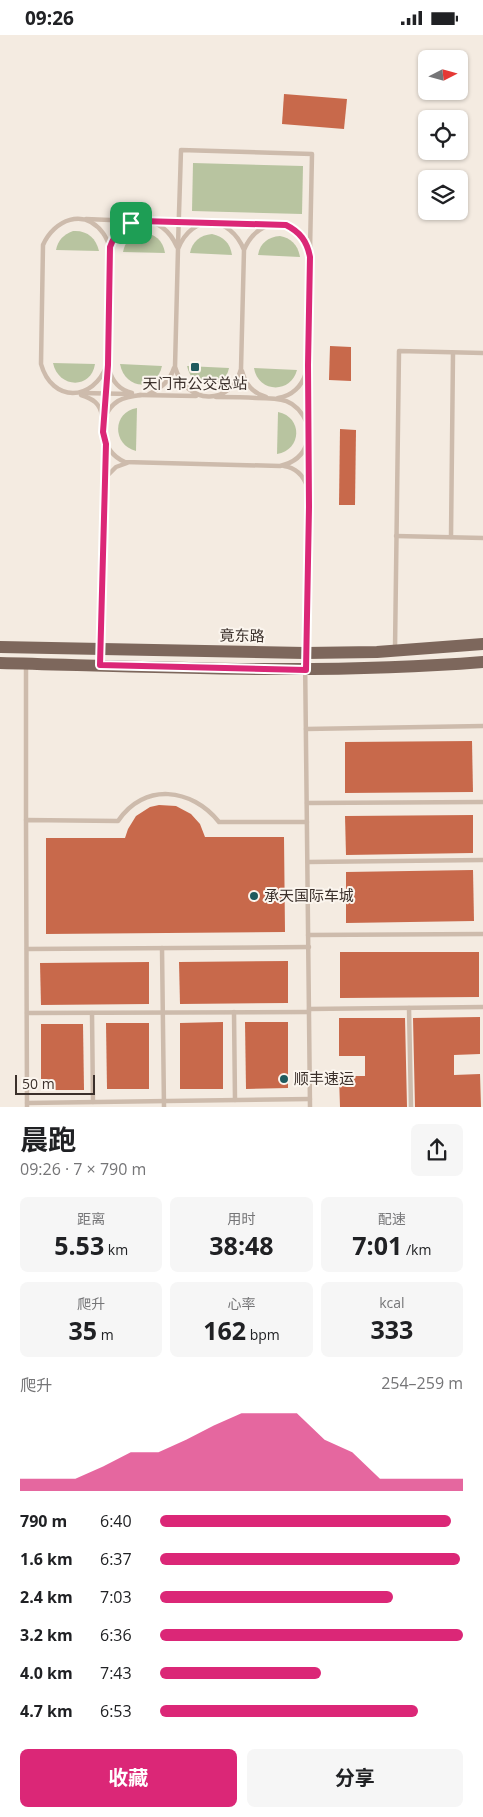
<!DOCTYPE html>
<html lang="zh">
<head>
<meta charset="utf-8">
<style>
  body { margin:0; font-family:"Open Sans","Noto Sans SC",sans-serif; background:#f6f6f6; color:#202124; height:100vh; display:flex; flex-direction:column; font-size:19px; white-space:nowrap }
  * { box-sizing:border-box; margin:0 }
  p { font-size:16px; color:#757577 }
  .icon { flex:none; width:28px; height:28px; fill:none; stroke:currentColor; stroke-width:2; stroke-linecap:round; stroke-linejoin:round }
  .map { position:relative; height:1072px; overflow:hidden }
  .side { display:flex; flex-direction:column; background:#fff; flex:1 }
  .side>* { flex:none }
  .needle { width:32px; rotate:84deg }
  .controls { position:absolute; left:418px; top:15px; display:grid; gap:10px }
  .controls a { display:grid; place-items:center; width:50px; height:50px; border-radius:8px; background:#fff; box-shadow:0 1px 4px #0004; font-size:25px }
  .scale { position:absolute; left:15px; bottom:12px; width:80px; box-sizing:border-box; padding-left:5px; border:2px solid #3b302b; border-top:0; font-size:14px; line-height:18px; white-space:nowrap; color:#3b302b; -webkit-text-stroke:4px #fbf5ee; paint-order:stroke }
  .pin { position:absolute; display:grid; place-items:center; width:42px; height:42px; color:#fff; margin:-21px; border-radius:10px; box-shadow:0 2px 8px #0006 }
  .round { display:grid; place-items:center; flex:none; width:52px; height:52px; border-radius:8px; background:#f6f6f6 }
  .head { display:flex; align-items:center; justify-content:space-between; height:85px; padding:0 20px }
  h1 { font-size:28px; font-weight:700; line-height:38px }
  .figures { display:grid; grid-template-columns:repeat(3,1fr); gap:8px; height:85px; padding:5px 20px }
  .figures div { display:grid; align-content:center; border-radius:8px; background:#f6f6f6; text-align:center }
  .figures b { font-size:25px; font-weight:700 }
  .figures small { font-size:14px; font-weight:400 }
  .figures p { font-size:14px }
  .chart { height:140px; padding:10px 20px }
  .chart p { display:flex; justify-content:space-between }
  .chart svg { width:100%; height:90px; margin-top:5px; fill:#db2777; opacity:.7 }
  .primary-button { display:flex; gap:10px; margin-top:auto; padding:10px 20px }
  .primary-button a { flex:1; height:58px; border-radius:8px; background:#db2777; color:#fff; font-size:20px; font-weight:700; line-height:58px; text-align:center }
  .primary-button a+a { background:#f6f6f6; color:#202124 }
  ul { padding:0 20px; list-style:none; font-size:16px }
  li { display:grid; grid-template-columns:80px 60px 1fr; align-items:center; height:38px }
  li i { height:12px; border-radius:6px; background:#db2777 }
  .status { display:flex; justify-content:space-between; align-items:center; height:35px; padding:0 25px; background:#fff; direction:ltr }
  .status svg { height:14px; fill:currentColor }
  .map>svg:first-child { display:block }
  .green { fill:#b8c4a0 }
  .building { fill:#c8694b }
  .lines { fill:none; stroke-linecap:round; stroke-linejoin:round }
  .service { stroke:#cdbbac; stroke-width:4.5 }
  .primary { stroke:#7d675c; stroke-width:12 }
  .route-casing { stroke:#fff; stroke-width:10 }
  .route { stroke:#db2777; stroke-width:6 }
  .poi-dot { fill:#1f5a5e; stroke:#fbf5ee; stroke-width:2 }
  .labels { text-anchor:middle; stroke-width:4; stroke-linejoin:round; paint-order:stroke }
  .poi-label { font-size:15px; fill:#3b302b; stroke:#fbf5ee; text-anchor:start }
  .street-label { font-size:15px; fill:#3b302b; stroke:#fbf5ee }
</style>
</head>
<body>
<div class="status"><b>09:26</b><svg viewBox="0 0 49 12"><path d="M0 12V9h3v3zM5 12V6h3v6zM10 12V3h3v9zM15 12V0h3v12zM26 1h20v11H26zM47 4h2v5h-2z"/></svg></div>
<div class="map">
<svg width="483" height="1072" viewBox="0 0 483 1072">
  <rect width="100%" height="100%" fill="#f4ebe1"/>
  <g class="green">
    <path d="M193,128L303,131L302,179L192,176Z"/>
    <path d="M73,196C87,195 96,203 99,216L56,215C58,205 63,200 73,196Z"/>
    <path d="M140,198C153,197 163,204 165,218L123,217C125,207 130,201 140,198Z"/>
    <path d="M212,199C224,202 230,208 232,220L190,218C192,207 200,200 212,199Z"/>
    <path d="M280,201C291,203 298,210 300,222L258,220C260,208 268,202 280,201Z"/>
    <path d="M53,328L95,329C91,355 58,353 53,328Z"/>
    <path d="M120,329L162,331C156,357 125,355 120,329Z"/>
    <path d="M187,331L229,333C224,358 192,356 187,331Z"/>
    <path d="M254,333L297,335C291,359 258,358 254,333Z"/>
    <path d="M137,373L136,416C112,410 112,377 137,373Z"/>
    <path d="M278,377C303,382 302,415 277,419Z"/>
  </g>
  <g class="building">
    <path d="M284,59L347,64L344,94L282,89Z"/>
    <path d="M330,311L351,312V346L329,345Z"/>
    <path d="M340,394L356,395L355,470H339Z"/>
    <path d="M472,706L473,757L345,758V707Z"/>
    <path d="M159,770L176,771L191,779L200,789L205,802H284L285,897L46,899V803H125L128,794L136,781L150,772Z"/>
    <path d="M473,780V818L346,820L345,781Z"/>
    <path d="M473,835L474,886L346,888V837Z"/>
    <path d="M340,917H479V962L340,963Z"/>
    <path d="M288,926V968L180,969L179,927Z"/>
    <path d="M149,927V969L41,970L40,928Z"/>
    <path d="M480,982V1019L454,1020V1040L480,1039L481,1072H415L413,983Z"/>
    <path d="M339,983H405L407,1072H340L339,1041H365V1021H339Z"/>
    <path d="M223,987V1054H180V988Z"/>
    <path d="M245,987H288V1053L246,1054Z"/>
    <path d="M106,988H149V1054H107Z"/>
    <path d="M41,989H83L84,1055H41Z"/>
  </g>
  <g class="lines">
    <g class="service">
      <path d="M86,184L134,186"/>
      <path d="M154,186L201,187"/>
      <path d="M221,188L268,189"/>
      <path d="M178,210L181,115L312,119L310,215"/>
      <path d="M244,215C230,180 192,178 178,214L175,332C186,370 231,372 241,334L244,215C259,178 303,182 310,222L308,329L309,472L305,618L310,1072"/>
      <path d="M107,330C93,367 52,368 41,329L43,210C54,185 84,172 103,198C106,202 108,207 110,212"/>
      <path d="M109,334C112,346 120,355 132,358"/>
      <path d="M242,336C245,348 252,358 266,362"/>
      <path d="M82,358L129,359"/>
      <path d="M149,359C161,353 170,346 174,333"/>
      <path d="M81,360C93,364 100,368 102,381"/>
      <path d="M139,360L196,361"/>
      <path d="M141,360C132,361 125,362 118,366C95,381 100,417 125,427L280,431C293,428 303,421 307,408"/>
      <path d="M216,362C229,362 243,362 256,363C280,363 296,363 307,388"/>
      <path d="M278,363C292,361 302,351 306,338"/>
      <path d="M104,382L107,330L110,212C124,176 163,178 177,212"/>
      <path d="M284,431C296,433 303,440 307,451"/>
      <path d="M105,443L116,432L127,428"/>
      <path d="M396,501L483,503"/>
      <path d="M451,502L453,318"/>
      <path d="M395,614L399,316L483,318"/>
      <path d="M26,629V785"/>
      <path d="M100,630L106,410"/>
      <path d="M306,694L483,691"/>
      <path d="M307,768L483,767"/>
      <path d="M308,827L483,825"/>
      <path d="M308,900L483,899"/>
      <path d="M162,913L164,1072"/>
      <path d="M27,914L309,912"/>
      <path d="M409,973L411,1072"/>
      <path d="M309,974L483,972"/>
      <path d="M234,977L235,1065"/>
      <path d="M27,978L309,977"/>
      <path d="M92,978L93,1067"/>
      <path d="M27,1068L310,1064"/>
      <path d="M27,1072L26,785L118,786C144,747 192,753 219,787H307"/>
    </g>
    <g class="primary">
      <path d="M0,612L305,618L377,617L483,609"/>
      <path d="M0,628C161,632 322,640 483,627"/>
    </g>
  </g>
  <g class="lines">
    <defs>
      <path id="route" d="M141,186L286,190C300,197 307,206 310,222L308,330L309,472L306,635L100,630L106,409L103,397L108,330L110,212C116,196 124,189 141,186Z"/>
    </defs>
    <use href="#route" class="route-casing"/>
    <use href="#route" class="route"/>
  </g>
  <g class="poi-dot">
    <rect x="190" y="327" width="10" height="10" rx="2.5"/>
    <circle cx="254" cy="861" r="5"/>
    <circle cx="284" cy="1044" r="5"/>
  </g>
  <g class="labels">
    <g class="poi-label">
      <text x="195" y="354" text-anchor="middle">天门市公交总站</text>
      <text x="264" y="866">承天国际车城</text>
      <text x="294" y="1049">顺丰速运</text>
    </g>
    <g class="street-label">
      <text transform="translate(242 601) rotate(1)" y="5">竟东路</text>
    </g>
  </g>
</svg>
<div class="controls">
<a><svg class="needle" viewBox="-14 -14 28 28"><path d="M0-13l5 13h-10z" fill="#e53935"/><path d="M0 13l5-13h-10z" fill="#757577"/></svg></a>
<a><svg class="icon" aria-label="locate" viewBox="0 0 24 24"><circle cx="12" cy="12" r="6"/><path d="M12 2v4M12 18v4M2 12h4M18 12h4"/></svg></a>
<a><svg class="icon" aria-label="layers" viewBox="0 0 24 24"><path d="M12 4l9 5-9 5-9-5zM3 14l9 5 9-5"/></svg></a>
</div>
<div class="scale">50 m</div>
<div class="pin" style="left:131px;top:188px;background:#1e9e55"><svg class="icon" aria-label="arrive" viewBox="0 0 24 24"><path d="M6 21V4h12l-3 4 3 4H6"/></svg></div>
</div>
<section class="side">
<div class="head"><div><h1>晨跑</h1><p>09:26 · 7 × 790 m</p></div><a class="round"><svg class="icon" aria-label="share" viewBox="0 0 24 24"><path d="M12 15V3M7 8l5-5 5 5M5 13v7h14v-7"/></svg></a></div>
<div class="figures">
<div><p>距离</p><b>5.53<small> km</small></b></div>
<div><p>用时</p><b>38:48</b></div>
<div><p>配速</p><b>7:01<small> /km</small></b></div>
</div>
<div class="figures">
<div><p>爬升</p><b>35<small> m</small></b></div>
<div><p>心率</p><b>162<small> bpm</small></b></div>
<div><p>kcal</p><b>333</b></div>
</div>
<div class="chart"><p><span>爬升</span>254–259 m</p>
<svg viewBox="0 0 160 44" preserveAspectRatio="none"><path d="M0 44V38L10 38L20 38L30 32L40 25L50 25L60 19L70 12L80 6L90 6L100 6L110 19L120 25L130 38L140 38L150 38L160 38V44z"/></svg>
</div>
<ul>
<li><b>790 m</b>6:40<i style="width:96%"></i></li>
<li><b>1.6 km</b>6:37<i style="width:99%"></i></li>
<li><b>2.4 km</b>7:03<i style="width:77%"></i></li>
<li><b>3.2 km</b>6:36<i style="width:100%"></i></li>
<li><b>4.0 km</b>7:43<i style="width:53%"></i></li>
<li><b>4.7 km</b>6:53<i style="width:85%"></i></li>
</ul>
<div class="primary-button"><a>收藏</a><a>分享</a></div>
</section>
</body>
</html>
